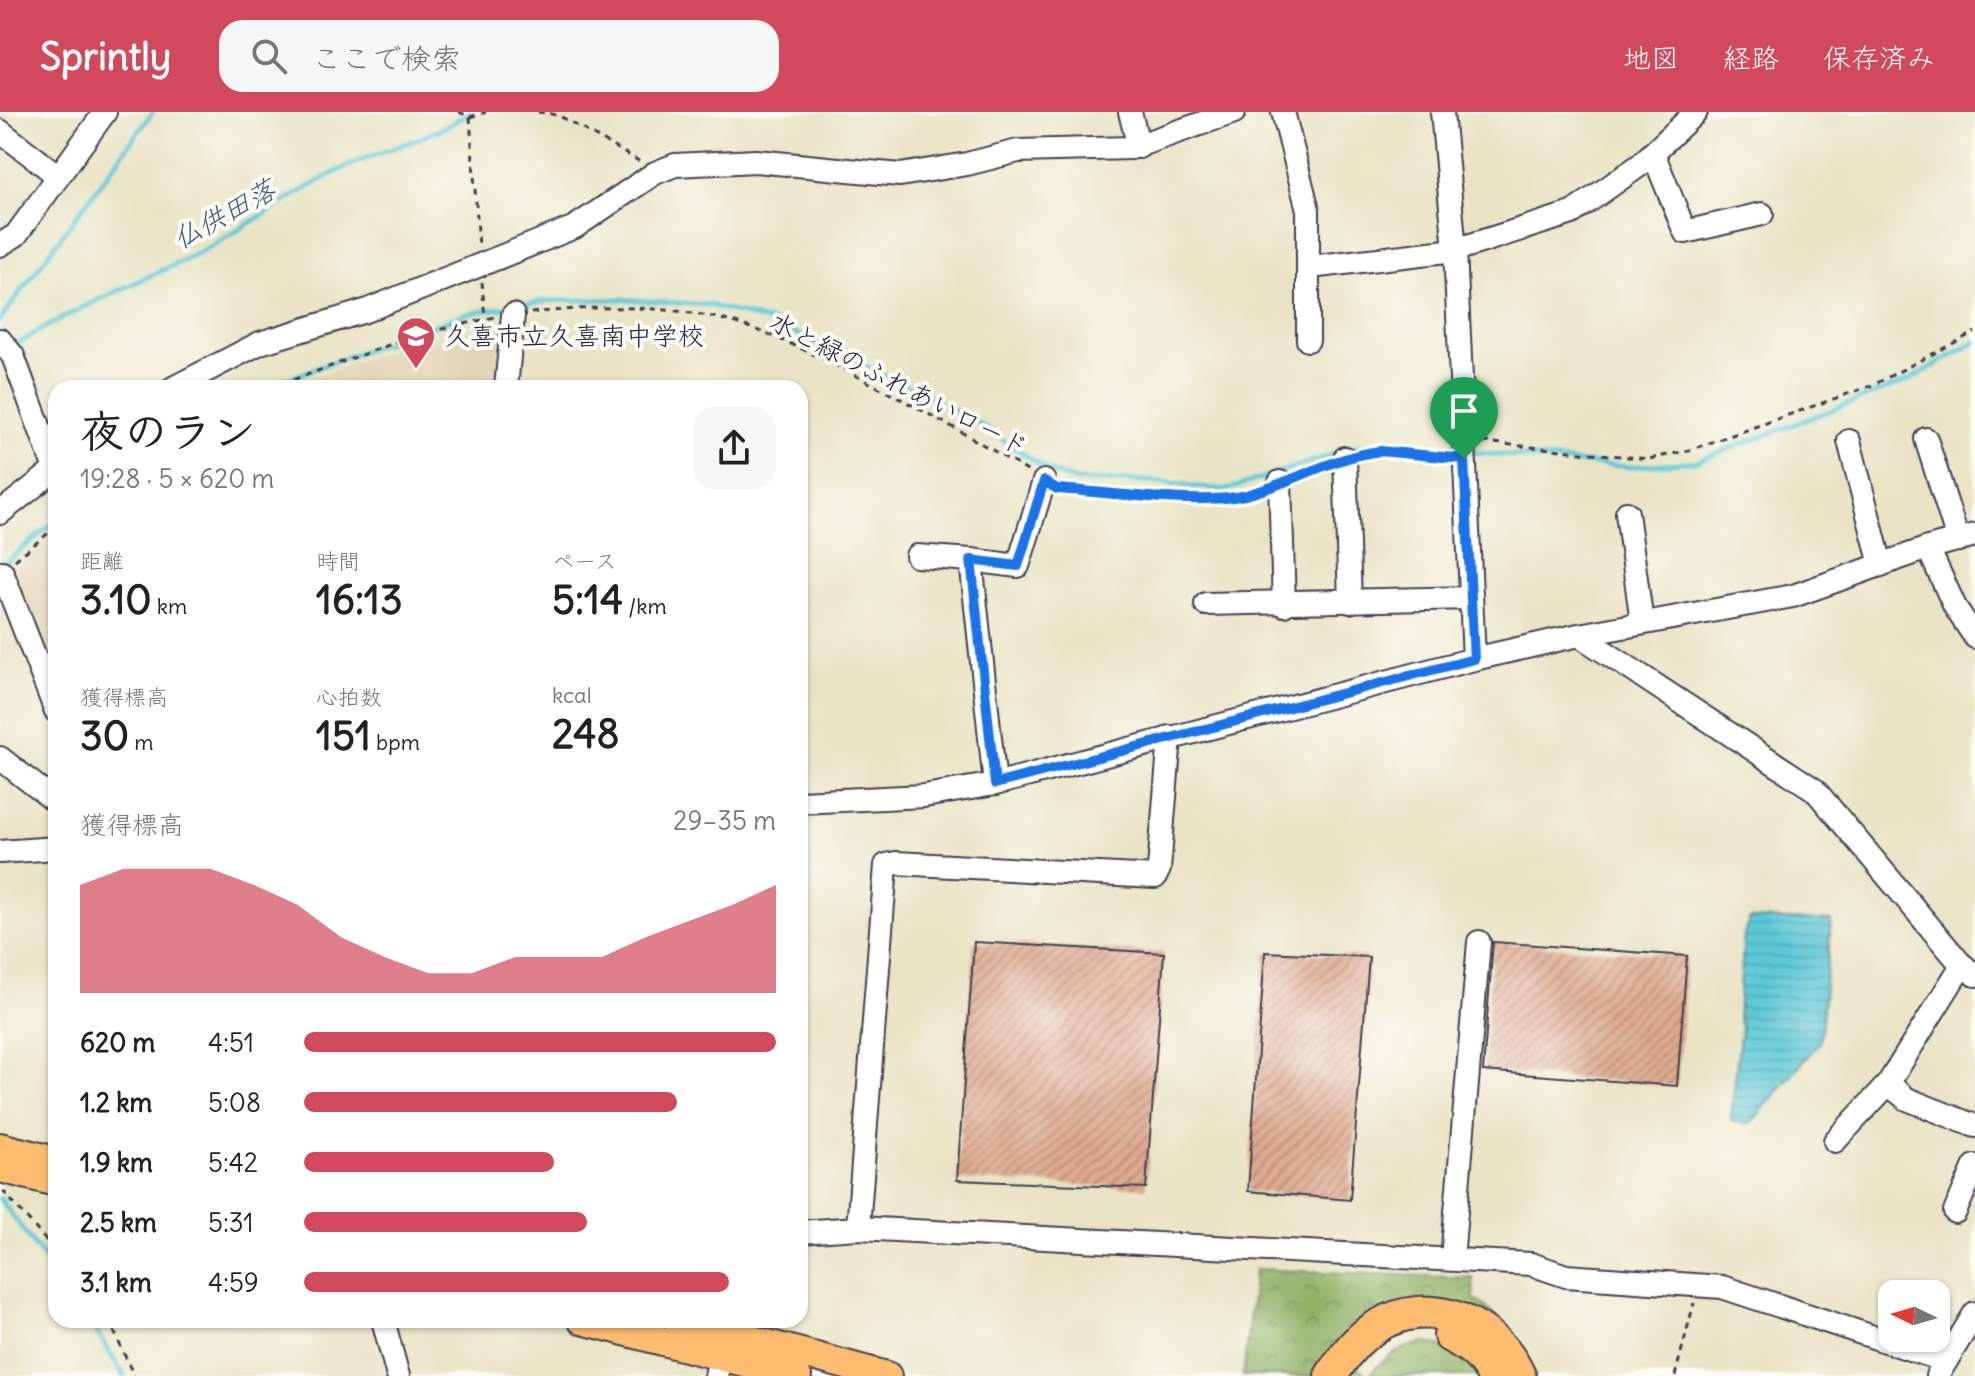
<!DOCTYPE html>
<html lang="ja">
<head>
<meta charset="utf-8">
<style>
  body { margin:0; font-family:Delius,"Klee One",sans-serif; background:#f6f6f6; color:#222; height:100vh; display:flex; flex-direction:column; font-size:30px; white-space:nowrap }
  * { box-sizing:border-box; margin:0 }
  p { font-size:26px; color:#767676 }
  .icon { flex:none; width:44px; height:44px; fill:none; stroke:currentColor; stroke-width:2; stroke-linecap:round; stroke-linejoin:round }
  .map { position:relative; flex:1; overflow:hidden }
  .side { position:absolute; left:48px; top:268px; width:760px; height:948px; display:flex; flex-direction:column; background:#fff; border-radius:24px; box-shadow:0 2px 6px #0004 }
  .side>* { flex:none }
  .needle { width:52px; rotate:275deg }
  .fabs { position:absolute; left:1878px; top:1168px; display:grid; gap:16px }
  .fabs a { display:grid; place-items:center; width:72px; height:72px; border-radius:16px; background:#fff; box-shadow:0 2px 6px #0004; font-size:40px }
  .pin { position:absolute; display:grid; place-items:center; width:68px; height:68px; color:#fff; margin:-82px -34px; border-radius:50% 50% 50% 0; rotate:-45deg; box-shadow:0 0 8px #0007 }
  .pin .icon { rotate:45deg }
  .round { display:grid; place-items:center; flex:none; width:84px; height:84px; border-radius:24px; background:#f6f6f6 }
  .headline { display:flex; align-items:center; justify-content:space-between; height:136px; padding:0 32px }
  h1 { font-size:44px; font-weight:700; line-height:60px }
  .stats { display:grid; grid-template-columns:repeat(3,1fr); gap:12px; height:136px; padding:8px 32px }
  .stats div { display:grid; align-content:center }
  .stats b { font-size:40px; font-weight:700 }
  .stats small { font-size:22px; font-weight:400 }
  .stats p { font-size:22px }
  .chart { height:224px; padding:16px 32px }
  .chart p { display:flex; justify-content:space-between }
  .chart svg { width:100%; height:144px; margin-top:8px; fill:#d1495b; opacity:.7 }
  ul { padding:0 32px; list-style:none; font-size:26px }
  li { display:grid; grid-template-columns:128px 96px 1fr; align-items:center; height:60px }
  li i { height:20px; border-radius:10px; background:#d1495b }
  header { display:flex; align-items:center; gap:48px; box-sizing:border-box; height:112px; padding:0 40px; background:#d1495b; color:#fff }
  header strong { font-size:38px }
  nav { display:flex; gap:44px; margin-inline-start:auto; font-size:28px }
  .search { width:560px; height:72px; background:#f6f6f6; display:flex; align-items:center; gap:20px; box-sizing:border-box; padding:0 28px; border-radius:24px; color:#767676; font-size:30px }
  .map>svg:first-child { display:block }
  .built { fill:#e4d5b7 }
  .forest { fill:url(#forest-crowns); stroke:#596a50; stroke-width:2 }
  .water { fill:url(#water-rules); stroke:#407689; stroke-width:2 }
  .lines { fill:none; stroke-linecap:round; stroke-linejoin:round }
  .stream { stroke:#5ec9d7; stroke-width:5 }
  .building { fill:url(#building-hatch) }
  .minor-casing { stroke:#403f50; stroke-width:26 }
  .major-casing { stroke:#403f50; stroke-width:32 }
  .highway-casing { stroke:#403f50; stroke-width:36 }
  .path { stroke:#403f50; stroke-width:3; stroke-dasharray:6 6; stroke-linecap:butt }
  .minor { stroke:#fff; stroke-width:22 }
  .major { stroke:#fdbc6f; stroke-width:28 }
  .highway { stroke:#fdbc6f; stroke-width:32 }
  .route-casing { stroke:#fff; stroke-width:16 }
  .route { stroke:#1a73e8; stroke-width:10 }
  .labels { text-anchor:middle; stroke-width:8; stroke-linejoin:round; paint-order:stroke }
  .poi-label { font-size:26px; fill:#22223b; stroke:#fdfcf7; text-anchor:start }
  .street-label { font-size:26px; fill:#22223b; stroke:#fdfcf7 }
  .water-label { font-size:28px; font-style:italic; fill:#375c72; stroke:#fdfcf7 }
</style>
</head>
<body>
<header>
<strong>Sprintly</strong>
<div class="search"><svg class="icon" aria-label="search" viewBox="0 0 24 24"><circle cx="10" cy="10" r="6"/><path d="M15 15l6 6"/></svg>ここで検索</div>
<nav><a>地図</a><a>経路</a><a>保存済み</a></nav>
</header>
<div class="map">
<svg width="1975" height="1264" viewBox="0 0 1975 1264">
  <defs>
    <pattern id="forest-crowns" width="20" height="18" patternUnits="userSpaceOnUse" patternTransform="scale(2)"><rect width="20" height="18" fill="#90b165"/><path d="M2 6a3 3 0 1 1 6 0M12 15a3 3 0 1 1 6 0" fill="none" stroke="#759054"/></pattern>
    <pattern id="water-rules" width="6" height="5" patternUnits="userSpaceOnUse" patternTransform="scale(2)"><rect width="6" height="5" fill="#5ec9d7"/><path d="M0 2.5h6" fill="none" stroke="#51acb9"/></pattern>
    <pattern id="building-hatch" width="6" height="6" patternUnits="userSpaceOnUse" patternTransform="scale(2)"><rect width="6" height="6" fill="#dfab90"/><path d="M-1 1l2-2M0 6l6-6M5 7l2-2" fill="none" stroke="#b48b77"/></pattern>
  </defs>
  <rect width="100%" height="100%" fill="#fdfcf7"/>
  <filter id="ink" filterUnits="userSpaceOnUse"><feTurbulence type="fractalNoise" baseFrequency=".0125" numOctaves="2"/><feDisplacementMap in="SourceGraphic" scale="16" xChannelSelector="R" yChannelSelector="G"/><feConvolveMatrix kernelMatrix="1 2 1 2 8 2 1 2 1" color-interpolation-filters="sRGB"/></filter>
  <filter id="wash" filterUnits="userSpaceOnUse"><feTurbulence type="fractalNoise" baseFrequency=".006" numOctaves="4" result="noise"/><feDisplacementMap in="SourceGraphic" scale="32" xChannelSelector="R" yChannelSelector="G"/><feGaussianBlur stdDeviation="1.8" result="paint"/><feColorMatrix in="noise" values="0 0 0 0 0 0 0 0 0 0 0 0 0 0 0 0 0 1.4 0 .05"/><feComposite in="paint" operator="in"/></filter>
  <g filter="url(#wash)">
    <rect width="100%" height="100%" fill="#e9e4c5"/>
    <g class="built">
      <path d="M502,214L496,276H288L372,244Z"/>
      <path d="M56,426V581L10,461Z"/>
    </g>
    <g class="forest">
      <path d="M1255,1157L1473,1166L1474,1187C1509,1211 1519,1224 1535,1264H1528L1467,1199L1338,1238L1368,1264H1243Z"/>
      <path d="M1425,1231L1438,1233L1484,1264H1369C1382,1246 1402,1234 1425,1231Z"/>
    </g>
    <path class="water" d="M1750,807L1831,809L1820,930L1750,1012L1731,1009V1004L1741,915L1738,904L1744,822Z"/>
    <g class="lines">
      <g class="stream">
        <path d="M0,208L153,0"/>
        <path d="M14,234C71,198 128,175 188,146C242,120 290,82 342,57C384,36 431,28 470,0"/>
        <path d="M262,276L465,202L545,189L621,187L709,193L771,210L907,274L975,309L1049,359L1076,369H1150L1226,378L1358,334L1405,333L1459,339"/>
        <path d="M1469,340L1629,355L1697,349L1908,269L1975,230"/>
        <path d="M1,454L56,409"/>
        <path d="M0,1087L56,1162"/>
        <path d="M89,1208L124,1264"/>
      </g>
    </g>
    <g id="blocks">
      <g class="building">
        <path d="M974,830L1164,841L1146,1076L957,1068Z"/>
        <path d="M1493,830L1687,844L1677,974L1483,959Z"/>
        <path d="M1265,840L1369,845L1350,1088L1248,1079Z"/>
      </g>
    </g>
  </g>
  <g filter="url(#ink)">
    <use href="#blocks" fill-opacity="0" stroke="#403f50" stroke-width="2"/>
    <g class="lines">
      <defs>
        <g id="minor">
          <path d="M1130,0L1139,35"/>
          <path d="M1283,0L1308,98V228"/>
          <path d="M1442,0L1455,138L1474,547"/>
          <path d="M0,19L58,64"/>
          <path d="M1653,41L1685,120L1762,102"/>
          <path d="M0,133L16,123L105,0"/>
          <path d="M1310,155L1455,138L1572,101L1640,53L1696,0"/>
          <path d="M0,228L13,244L55,357"/>
          <path d="M173,276L260,231L365,199L575,115L655,61L675,53L756,49L900,63L967,52L1018,39L1131,36L1234,0"/>
          <path d="M506,276L513,203"/>
          <path d="M1926,327L1958,428"/>
          <path d="M1849,329L1881,453"/>
          <path d="M1345,346L1350,490"/>
          <path d="M1280,370L1284,493"/>
          <path d="M0,401L56,357"/>
          <path d="M1627,401L1642,511"/>
          <path d="M1928,436L1955,495L1975,525"/>
          <path d="M917,444L971,448L995,672"/>
          <path d="M971,448L1018,454L1044,369"/>
          <path d="M2,460L56,599"/>
          <path d="M1206,492L1471,486"/>
          <path d="M1579,523L1815,678L1960,851L1975,863"/>
          <path d="M0,646L56,690"/>
          <path d="M800,690L924,684L995,672L1474,547L1579,523L1793,484L1928,436L1975,423"/>
          <path d="M0,740L56,736"/>
          <path d="M1888,972L1907,987L1975,1014"/>
          <path d="M1835,1029L1888,972L1962,853"/>
          <path d="M1955,1100L1975,1054"/>
          <path d="M858,1116L886,753L896,751L1155,765L1159,757L1170,625"/>
          <path d="M800,1120L858,1116L1531,1152L1566,1164L1722,1175L1946,1249"/>
          <path d="M1452,1147L1479,830"/>
          <path d="M383,1208L398,1264"/>
          <path d="M716,1264L724,1228"/>
          <path d="M1937,1264L1975,1201"/>
        </g>
        <g id="major">
          <path d="M0,1035L56,1049"/>
          <path d="M0,1056L56,1070"/>
          <path d="M582,1208L797,1264"/>
          <path d="M678,1208L887,1264"/>
        </g>
        <g id="highway">
          <path d="M1450,1224C1469,1233 1483,1244 1493,1264"/>
          <path d="M1331,1264C1343,1245 1356,1227 1376,1215C1428,1181 1497,1211 1519,1264"/>
        </g>
      </defs>
      <use href="#minor" class="minor-casing"/>
      <use href="#major" class="major-casing"/>
      <use href="#highway" class="highway-casing"/>
      <g class="path">
        <path d="M459,0L470,5L486,0"/>
        <path d="M538,0L558,3L639,49"/>
        <path d="M470,5L479,135"/>
        <path d="M482,170L485,206"/>
        <path d="M531,201C594,194 663,192 725,208C773,221 820,245 864,268C921,297 975,327 1029,360"/>
        <path d="M271,276L416,223L495,205"/>
        <path d="M1483,330L1649,347L1687,339L1873,273L1975,220"/>
        <path d="M1361,342L1380,339L1445,345"/>
        <path d="M1297,364L1327,352"/>
        <path d="M1060,377C1121,381 1206,397 1263,376"/>
        <path d="M15,448L56,415"/>
        <path d="M3,1079L56,1140"/>
        <path d="M109,1208L134,1264"/>
        <path d="M1675,1264L1694,1191"/>
      </g>
      <use href="#minor" class="minor"/>
      <use href="#major" class="major"/>
      <use href="#highway" class="highway"/>
    </g>
  </g>
  <g class="lines" filter="url(#ink)">
    <defs>
      <path id="route" d="M1380,339L1464,347L1474,547L995,672L971,448L1018,454L1044,369L1057,377C1107,380 1199,394 1246,383C1292,371 1332,345 1380,339Z"/>
    </defs>
    <use href="#route" class="route-casing"/>
    <use href="#route" class="route"/>
  </g>
  <defs>
    <symbol id="school-pin" viewBox="-11 -11 22 30"><path d="M0 17L-7.5 6A9.5 9.5 0 1 1 7.5 6Z" fill="#d1495b" stroke="#fdfcf7"/><path d="M0-5L7-2L0 1L-7-2ZM-4 1L0 2.5L4 1V4Q0 6-4 4Z" fill="#fff"/></symbol>
  </defs>
  <g fill-rule="evenodd">
    <use href="#school-pin" x="394" y="202" width="44" height="60"/>
  </g>
  <g class="labels">
    <g class="poi-label">
      <text x="444" y="233">久喜市立久喜南中学校</text>
    </g>
    <g class="street-label">
      <text transform="translate(899 272) rotate(27)" y="9">水と緑のふれあいロード</text>
    </g>
    <g class="water-label">
      <text transform="translate(224 102) rotate(-29)" y="10">仏供田落</text>
    </g>
  </g>
</svg>
<div class="fabs">
<a><svg class="needle" viewBox="-14 -14 28 28"><path d="M0-13l5 13h-10z" fill="#e53935"/><path d="M0 13l5-13h-10z" fill="#767676"/></svg></a>
</div>
<div class="pin" style="left:1464px;top:347px;background:#1e9e55"><svg class="icon" aria-label="arrive" viewBox="0 0 24 24"><path d="M6 21V4h12l-3 4 3 4H6"/></svg></div>
<section class="side">
<div class="headline"><div><h1>夜のラン</h1><p>19:28 · 5 × 620 m</p></div><a class="round"><svg class="icon" aria-label="share" viewBox="0 0 24 24"><path d="M12 15V3M7 8l5-5 5 5M5 13v7h14v-7"/></svg></a></div>
<div class="stats">
<div><p>距離</p><b>3.10<small> km</small></b></div>
<div><p>時間</p><b>16:13</b></div>
<div><p>ペース</p><b>5:14<small> /km</small></b></div>
</div>
<div class="stats">
<div><p>獲得標高</p><b>30<small> m</small></b></div>
<div><p>心拍数</p><b>151<small> bpm</small></b></div>
<div><p>kcal</p><b>248</b></div>
</div>
<div class="chart"><p><span>獲得標高</span>29–35 m</p>
<svg viewBox="0 0 160 44" preserveAspectRatio="none"><path d="M0 44V11L10 6L20 6L30 6L40 11L50 17L60 27L70 33L80 38L90 38L100 33L110 33L120 33L130 27L140 22L150 17L160 11V44z"/></svg>
</div>
<ul>
<li><b>620 m</b>4:51<i style="width:100%"></i></li>
<li><b>1.2 km</b>5:08<i style="width:79%"></i></li>
<li><b>1.9 km</b>5:42<i style="width:53%"></i></li>
<li><b>2.5 km</b>5:31<i style="width:60%"></i></li>
<li><b>3.1 km</b>4:59<i style="width:90%"></i></li>
</ul>
</section>
</div>
</body>
</html>
